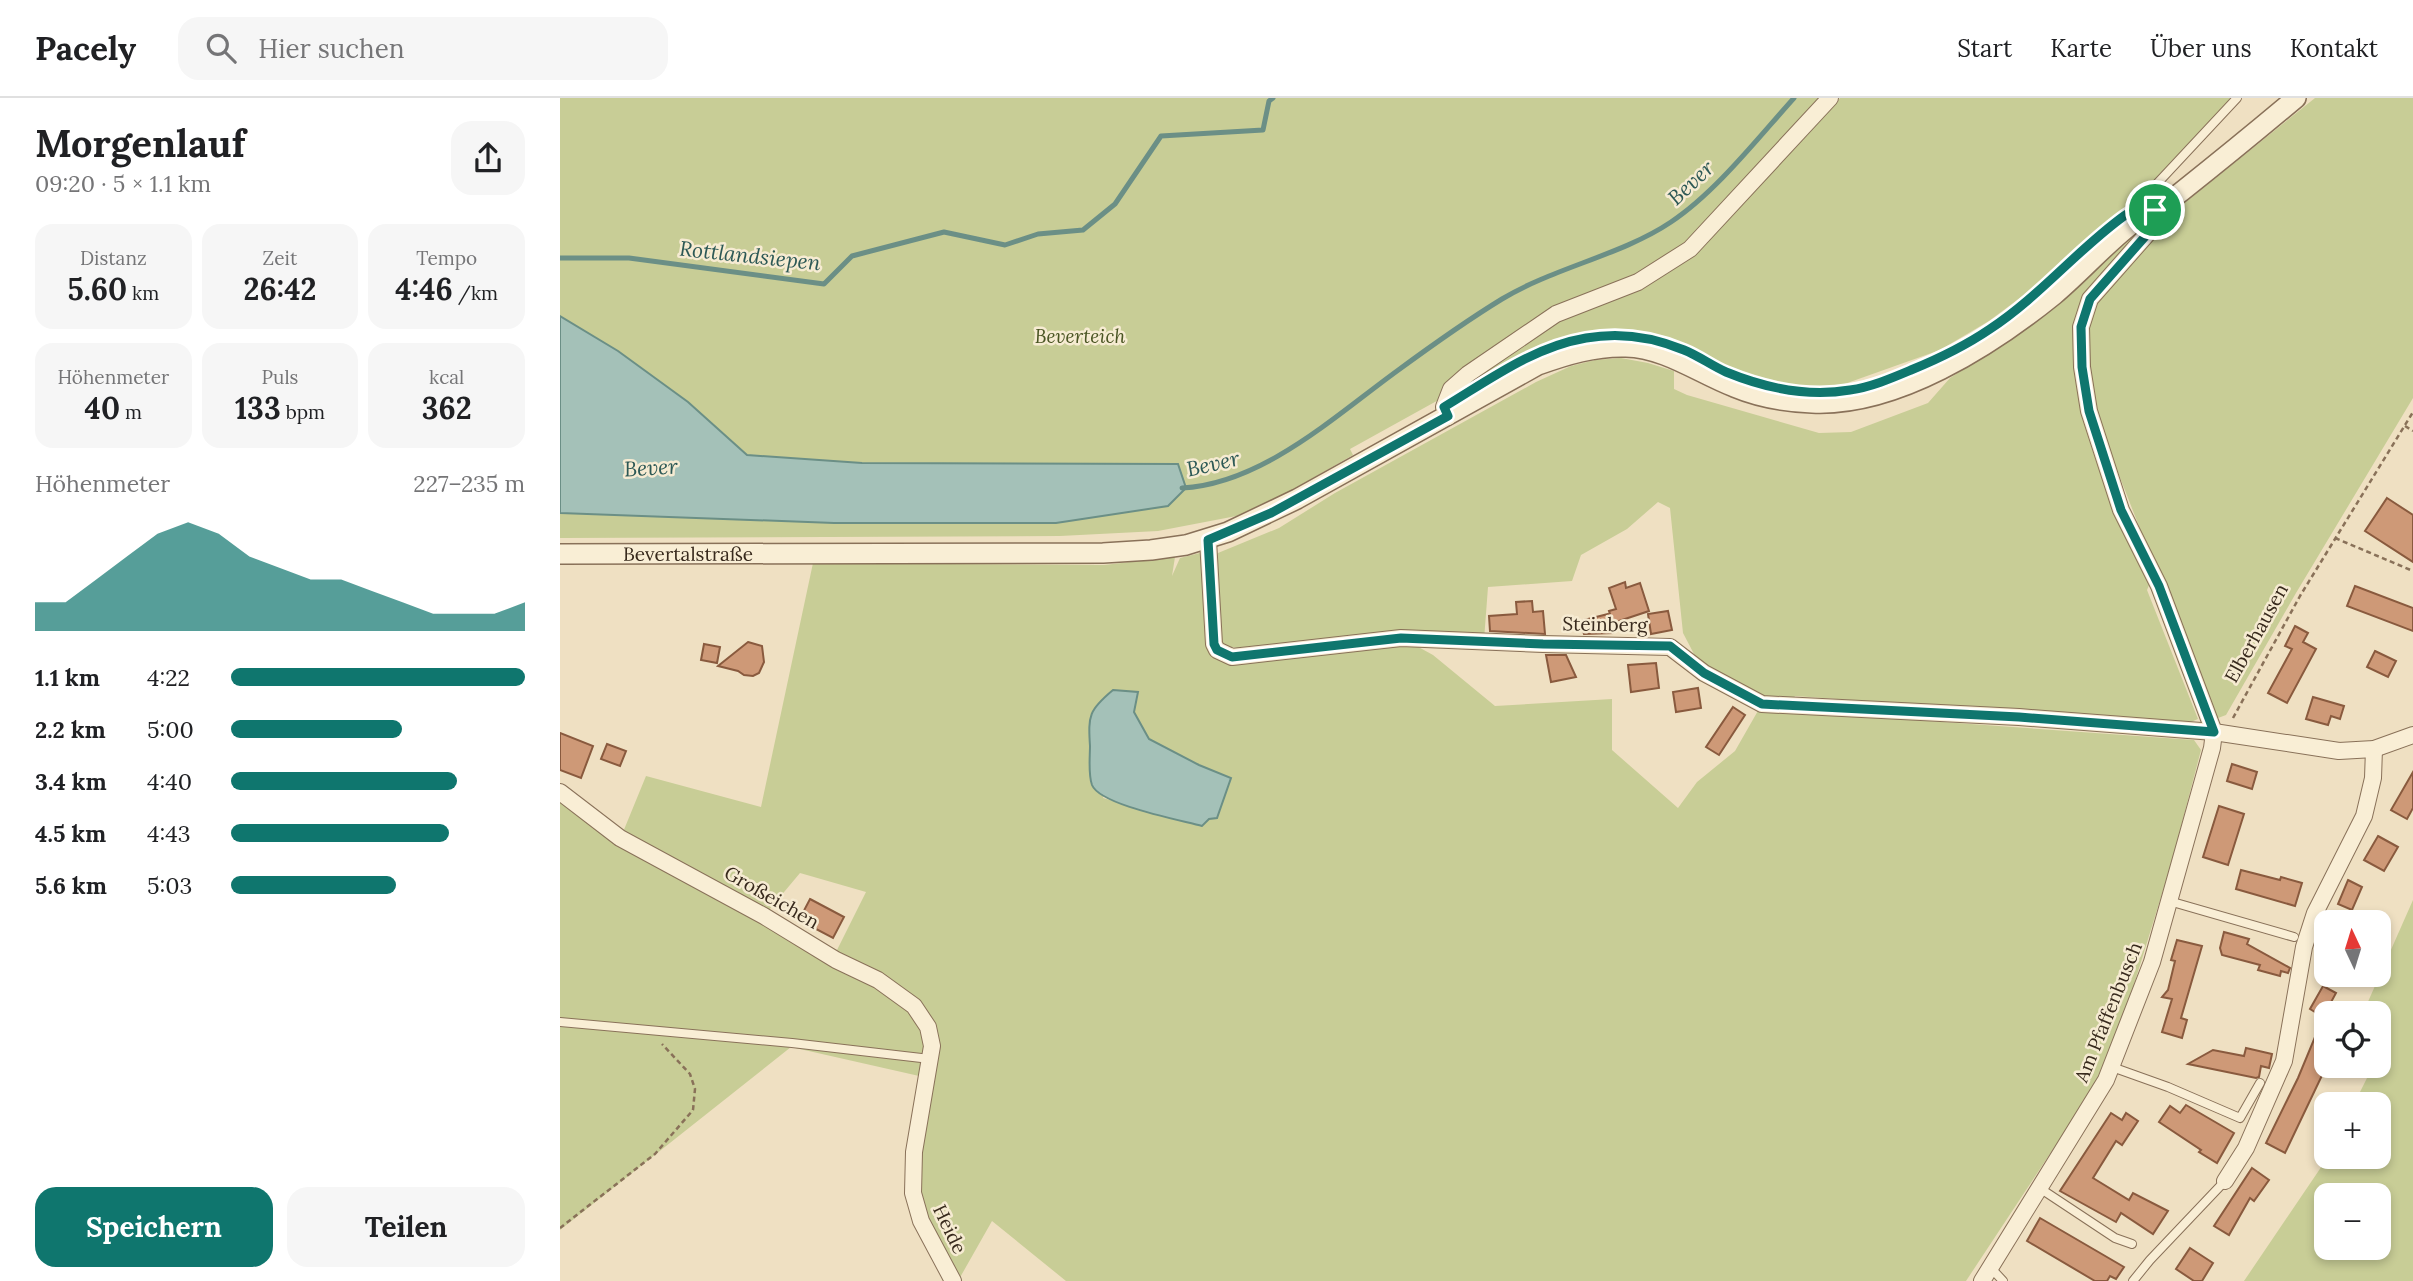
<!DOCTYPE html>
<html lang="de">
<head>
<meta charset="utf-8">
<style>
  body { margin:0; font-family:Lora,serif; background:#f6f6f6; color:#202124; height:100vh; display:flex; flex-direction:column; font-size:26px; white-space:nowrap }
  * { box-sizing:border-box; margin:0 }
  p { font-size:23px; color:#757577 }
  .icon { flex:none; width:38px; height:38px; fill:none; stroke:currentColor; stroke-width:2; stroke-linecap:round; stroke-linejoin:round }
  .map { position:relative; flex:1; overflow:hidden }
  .details { display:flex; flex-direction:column; background:#fff; width:560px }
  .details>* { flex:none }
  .needle { width:46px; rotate:356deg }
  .tools { position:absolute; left:1754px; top:812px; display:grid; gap:14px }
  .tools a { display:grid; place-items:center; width:77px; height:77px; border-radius:14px; background:#fff; box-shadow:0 4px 10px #0003; font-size:35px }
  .pin { position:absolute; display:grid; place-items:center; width:60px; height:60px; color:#fff; margin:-30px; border:4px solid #fff; border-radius:50%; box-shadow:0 2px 7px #0007 }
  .round { display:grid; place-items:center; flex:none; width:74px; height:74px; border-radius:21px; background:#f6f6f6 }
  .summary { display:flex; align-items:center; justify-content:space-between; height:119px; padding:0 35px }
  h1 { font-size:38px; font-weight:700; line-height:52px }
  .figures { display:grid; grid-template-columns:repeat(3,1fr); gap:10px; height:119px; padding:7px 35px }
  .figures div { display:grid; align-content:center; border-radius:18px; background:#f6f6f6; text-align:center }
  .figures b { font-size:30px; font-weight:700 }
  .figures small { font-size:19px; font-weight:400 }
  .figures p { font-size:19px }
  .chart { height:196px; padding:14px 35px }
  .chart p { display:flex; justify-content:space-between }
  .chart svg { width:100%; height:126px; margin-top:7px; fill:#0f766e; opacity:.7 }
  .primary-button { display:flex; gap:14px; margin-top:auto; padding:14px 35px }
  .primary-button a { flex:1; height:80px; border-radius:21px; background:#0f766e; color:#fff; font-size:28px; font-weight:700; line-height:80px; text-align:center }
  .primary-button a+a { background:#f6f6f6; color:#202124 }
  ul { padding:0 35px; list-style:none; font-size:23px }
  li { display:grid; grid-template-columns:112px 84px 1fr; align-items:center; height:52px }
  li i { height:18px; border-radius:9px; background:#0f766e }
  header { display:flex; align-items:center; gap:42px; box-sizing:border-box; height:98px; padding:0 35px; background:#fff; border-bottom:2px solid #e0e0e0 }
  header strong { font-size:33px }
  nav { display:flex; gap:38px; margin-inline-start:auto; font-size:24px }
  .search { width:490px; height:63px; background:#f6f6f6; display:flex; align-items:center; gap:18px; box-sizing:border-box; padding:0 24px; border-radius:21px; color:#757577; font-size:26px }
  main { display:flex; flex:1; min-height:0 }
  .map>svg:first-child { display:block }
  .green { fill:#c8cd96; fill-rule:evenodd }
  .water { fill:#a4c1b8; stroke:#6b8f86; stroke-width:2 }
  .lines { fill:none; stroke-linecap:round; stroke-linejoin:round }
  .stream { stroke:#6b8f86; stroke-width:5 }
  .building { fill:#ce9977; stroke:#895a3e; stroke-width:2 }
  .service-casing { stroke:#897159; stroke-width:10 }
  .minor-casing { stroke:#897159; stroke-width:18 }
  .tertiary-casing { stroke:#897159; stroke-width:22 }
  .path { stroke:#897159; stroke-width:2.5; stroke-dasharray:5 3.5; stroke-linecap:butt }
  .service { stroke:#f9eed5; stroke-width:8 }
  .minor { stroke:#f9eed5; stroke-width:16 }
  .tertiary { stroke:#f9eed5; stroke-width:19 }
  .route-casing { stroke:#fff; stroke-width:14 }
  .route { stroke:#0f766e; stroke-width:9 }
  .labels { text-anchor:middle; stroke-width:5; stroke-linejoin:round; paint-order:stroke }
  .park-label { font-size:19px; font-style:italic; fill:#4a5523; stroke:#f6ebd2 }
  .street-label { font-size:19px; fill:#382a1d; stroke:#f6ebd2 }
  .water-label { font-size:21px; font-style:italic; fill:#2c5855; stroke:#f6ebd2 }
</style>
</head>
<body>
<header>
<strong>Pacely</strong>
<div class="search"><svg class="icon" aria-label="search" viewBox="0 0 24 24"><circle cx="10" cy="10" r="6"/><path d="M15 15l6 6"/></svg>Hier suchen</div>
<nav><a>Start</a><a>Karte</a><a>Über uns</a><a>Kontakt</a></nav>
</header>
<main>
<section class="details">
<div class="summary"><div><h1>Morgenlauf</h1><p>09:20 · 5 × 1.1 km</p></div><a class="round"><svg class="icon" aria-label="share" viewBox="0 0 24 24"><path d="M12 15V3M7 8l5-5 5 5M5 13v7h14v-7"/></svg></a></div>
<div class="figures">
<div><p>Distanz</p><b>5.60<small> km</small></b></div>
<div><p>Zeit</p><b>26:42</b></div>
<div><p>Tempo</p><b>4:46<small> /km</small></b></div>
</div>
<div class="figures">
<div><p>Höhenmeter</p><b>40<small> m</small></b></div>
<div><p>Puls</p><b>133<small> bpm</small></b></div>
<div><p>kcal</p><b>362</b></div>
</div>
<div class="chart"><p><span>Höhenmeter</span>227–235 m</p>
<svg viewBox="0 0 160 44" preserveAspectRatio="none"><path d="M0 44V34L10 34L20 26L30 18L40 10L50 6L60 10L70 18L80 22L90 26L100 26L110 30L120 34L130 38L140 38L150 38L160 34V44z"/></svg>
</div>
<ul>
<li><b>1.1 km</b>4:22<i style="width:100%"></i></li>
<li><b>2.2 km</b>5:00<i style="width:58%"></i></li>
<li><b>3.4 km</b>4:40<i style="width:77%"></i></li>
<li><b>4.5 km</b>4:43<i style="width:74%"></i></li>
<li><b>5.6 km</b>5:03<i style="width:56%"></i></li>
</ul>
<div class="primary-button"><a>Speichern</a><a>Teilen</a></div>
</section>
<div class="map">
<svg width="1853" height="1183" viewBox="0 0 1853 1183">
  <rect width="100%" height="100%" fill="#efe0c2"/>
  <g class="green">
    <path d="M0,0H1270L1220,64L1280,0H1677L1591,91H1587L1591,98L1564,112L1488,179L1429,223L1380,252L1276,289L1232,287L1196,281L1166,269L1124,248L1092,236L1065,231L1040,233L1012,237L975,252L929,274L790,351L793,357L692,415L598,433L500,438L0,440Z"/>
    <path d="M1755,0H1853V300L1736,495L1666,617L1658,620L1641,587L1534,313L1525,255L1528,225L1535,203L1612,115Z"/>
    <path d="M1571,139L1573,143C1560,157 1531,183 1524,199C1488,278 1554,413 1590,485L1587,492L1638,621L1626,626L1235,598L1229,607L1202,606L1144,575L1123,535L1110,410L1098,404L1067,431L1021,457L1012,483L928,489L924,542L842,540L873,557L935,608L1052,601V652L1118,710L1137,684L1175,653L1199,611L1634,642L1641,652L1612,763L1565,916L1532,992L1406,1183H506L432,1123L398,1183L356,1112L368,980L231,949L0,1132V694L61,739L86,678L201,709L253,465L544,467L615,459L612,478L620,460L640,455L645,465L649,549L660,562L685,565V551L664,548L657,527L655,464L658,455L719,430L775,395L976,284L1011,268L1035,262L1061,260L1088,265L1114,273V291L1127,297L1259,335L1291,334L1368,305L1390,280L1469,229ZM578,595L574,614L589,641L640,667L671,680L642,728L543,700ZM240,775L306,794L277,852L204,818Z"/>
    <path d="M1853,802V1183H1684L1768,1059H1818V1006H1794L1813,968H1818V956L1824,929L1818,927V915H1803ZM1766,1097H1818V1150H1766Z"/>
  </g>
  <g class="water">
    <path d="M0,218L58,253L128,304L187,357L302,365L618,366L626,390L608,408L496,425H274L0,415Z"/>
    <path d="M553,592L578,594L574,614L589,641L639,667L671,680L657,720L649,721L642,728C620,722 540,707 532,687C528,676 530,659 530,648C528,617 529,612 553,592Z"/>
  </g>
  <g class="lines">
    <g class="stream">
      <path d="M0,160H69L264,186L292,158L384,134L445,147L478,136L523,132L555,106L601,38L703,32L709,3L713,0"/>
      <path d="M622,390C702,386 775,318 837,273C871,248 906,223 942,201C993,170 1062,157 1111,124C1155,95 1198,40 1234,0"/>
    </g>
  </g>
  <g class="building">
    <path d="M1827,400L1853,417V464L1805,433Z"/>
    <path d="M1065,484L1066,490L1080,485L1089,513L1053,525L1049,513L1056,511L1049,490Z"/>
    <path d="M1795,488L1853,510V533L1787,508Z"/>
    <path d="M972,503L973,514L983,513L985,536L930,533L929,518L957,516L956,504Z"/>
    <path d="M1108,513L1112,532L1091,536L1088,516Z"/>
    <path d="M1048,516L1053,535L1024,536L1020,523Z"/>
    <path d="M1735,528L1748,535L1743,544L1756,551L1727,605L1708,595L1732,551L1725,548Z"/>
    <path d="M188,544L202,548L204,564L199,575L193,578L184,577L178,573L158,568Z"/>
    <path d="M144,546L160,549L157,565L141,562Z"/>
    <path d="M1815,553L1836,563L1828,579L1807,569Z"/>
    <path d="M986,557H1006L1016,579L991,584Z"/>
    <path d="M1096,565L1099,590L1071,594L1068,567Z"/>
    <path d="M1138,590L1141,610L1116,614L1113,594Z"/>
    <path d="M1753,599L1784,608L1780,621L1771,618L1768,627L1746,621Z"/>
    <path d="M1173,609L1185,617L1159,657L1146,649Z"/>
    <path d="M0,635L33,648L21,680L0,672Z"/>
    <path d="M47,646L66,653L60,668L41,661Z"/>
    <path d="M1672,666L1697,674L1692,691L1667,683Z"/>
    <path d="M1853,674V710L1847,721L1831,712Z"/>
    <path d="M1659,708L1684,716L1668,767L1643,759Z"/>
    <path d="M1818,738L1838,749L1824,773L1804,762Z"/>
    <path d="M1681,772L1720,782L1721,779L1742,785L1735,808L1676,791Z"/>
    <path d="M1788,782L1802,789L1792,812L1778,806Z"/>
    <path d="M250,801L284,819L273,840L239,822Z"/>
    <path d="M1664,834L1689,841L1687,846L1730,870L1728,875L1721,873L1720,878L1698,872L1700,867L1662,857L1660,850Z"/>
    <path d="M1617,842L1642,848L1621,920L1627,922L1622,940L1602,934L1612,901L1602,899L1608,892L1615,863L1611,862Z"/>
    <path d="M1763,888L1776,895L1763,919L1750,911Z"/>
    <path d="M1755,939L1766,943V969L1725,1055L1706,1045L1738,980Z"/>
    <path d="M1686,950L1712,956L1709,970L1701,968L1699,979L1696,980L1628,966L1653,952L1684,958Z"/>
    <path d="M1626,1007L1674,1035L1657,1065L1639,1054L1641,1052L1599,1024L1610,1008L1620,1015Z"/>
    <path d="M1551,1015L1562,1022L1566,1015L1578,1023L1562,1047L1556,1043L1533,1080L1569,1102L1573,1095L1608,1113L1593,1136L1561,1115L1556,1124L1500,1093Z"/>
    <path d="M1692,1070L1709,1082L1694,1103L1690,1100L1669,1137L1654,1128Z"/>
    <path d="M1480,1120L1564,1169L1556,1181L1550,1178L1547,1183H1535L1467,1143Z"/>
    <path d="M1630,1150L1653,1165L1642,1183H1634L1616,1171Z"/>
  </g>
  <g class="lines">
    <defs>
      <g id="service">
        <path d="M1600,108L1592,91L1677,0"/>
        <path d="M1609,803L1734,839"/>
        <path d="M0,924L232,945L370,961"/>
        <path d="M1552,969L1608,989L1680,1020L1700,985"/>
        <path d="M1481,1091L1555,1140L1572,1146"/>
        <path d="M1431,1170L1443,1183"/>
        <path d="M1573,1183L1590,1162L1665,1083"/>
      </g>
      <g id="minor">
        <path d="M888,319L884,309L891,291L908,276L996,216L1078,184L1130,151L1270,0"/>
        <path d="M648,442L654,546L657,552L672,559L841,540L983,546L1110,549L1144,575L1202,606L1459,619L1654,634L1779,653L1814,651L1853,637"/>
        <path d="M0,694L60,740L204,818L276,862L318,882L354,908L368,929L372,948L354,1054L353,1095L361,1123L393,1183"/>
        <path d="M1665,1083L1686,1050L1724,963L1744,849L1755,815L1804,718L1813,680L1814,651"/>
        <path d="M1422,1183L1546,982L1592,864L1652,650L1654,634L1599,488L1561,412L1529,313L1522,269L1521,229L1530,201L1597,125L1595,112"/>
      </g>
      <g id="tertiary">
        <path id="s1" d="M0,456L543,455L591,452L626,447L668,434L737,401L978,267C1006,257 1035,248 1066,249C1105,250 1138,275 1174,289C1198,299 1226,304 1252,305C1336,309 1431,248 1494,197C1520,175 1542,150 1568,129C1585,115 1605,107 1621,94C1660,63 1698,32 1736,0"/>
      </g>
    </defs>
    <use href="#service" class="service-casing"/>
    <use href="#minor" class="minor-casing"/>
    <use href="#tertiary" class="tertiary-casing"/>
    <g class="path">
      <path d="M1845,328L1853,333"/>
      <path d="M1775,440L1853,473"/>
      <path d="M1673,620L1740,498L1853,314"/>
      <path d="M0,1130L95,1056L133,1012L135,991L130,976L102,946"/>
    </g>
    <use href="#service" class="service"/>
    <use href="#minor" class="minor"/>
    <use href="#tertiary" class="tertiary"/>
  </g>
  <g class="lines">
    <defs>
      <path id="route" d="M1596,99L1600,108L1595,112L1597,125L1530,201L1521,229L1522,269L1529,313L1561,412L1599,488L1654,634L1459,619L1202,606L1144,575L1110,548L983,546L841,540L672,559L657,552L654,546L648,442L711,415L888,318L884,309C929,282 973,249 1026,240C1059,234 1093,239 1124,252C1139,258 1152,268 1166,274C1205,290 1249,299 1290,292C1311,289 1332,280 1351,272C1378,261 1405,248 1430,231C1479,199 1517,152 1564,118C1574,111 1585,106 1596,99Z"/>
    </defs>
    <use href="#route" class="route-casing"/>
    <use href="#route" class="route"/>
  </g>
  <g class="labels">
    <g class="park-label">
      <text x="520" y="245">Beverteich</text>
    </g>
    <g class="street-label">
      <text dy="7" stroke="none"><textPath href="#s1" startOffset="128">Bevertalstraße</textPath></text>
      <text transform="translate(1045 526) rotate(1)" y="7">Steinberg</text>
      <text transform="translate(1696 535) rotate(-61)" y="7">Elberhausen</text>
      <text transform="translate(212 799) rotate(30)" y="7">Großeichen</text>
      <text transform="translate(1548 914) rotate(-68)" y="7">Am Pfaffenbusch</text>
      <text transform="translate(390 1131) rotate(64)" y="7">Heide</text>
    </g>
    <g class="water-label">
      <text transform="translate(1131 85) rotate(-43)" y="7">Bever</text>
      <text transform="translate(190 158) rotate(6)" y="7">Rottlandsiepen</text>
      <text transform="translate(653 366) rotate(-13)" y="7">Bever</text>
      <text transform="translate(91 370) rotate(-3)" y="7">Bever</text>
    </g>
  </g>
</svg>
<div class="tools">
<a><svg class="needle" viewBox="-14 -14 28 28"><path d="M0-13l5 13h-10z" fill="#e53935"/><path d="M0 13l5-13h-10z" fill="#757577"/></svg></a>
<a><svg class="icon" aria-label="locate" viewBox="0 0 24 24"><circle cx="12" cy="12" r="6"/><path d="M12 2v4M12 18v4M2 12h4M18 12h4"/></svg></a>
<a>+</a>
<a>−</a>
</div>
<div class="pin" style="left:1595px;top:112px;background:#1e9e55"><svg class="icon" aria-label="arrive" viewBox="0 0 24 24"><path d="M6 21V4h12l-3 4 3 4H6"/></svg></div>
</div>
</main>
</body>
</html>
